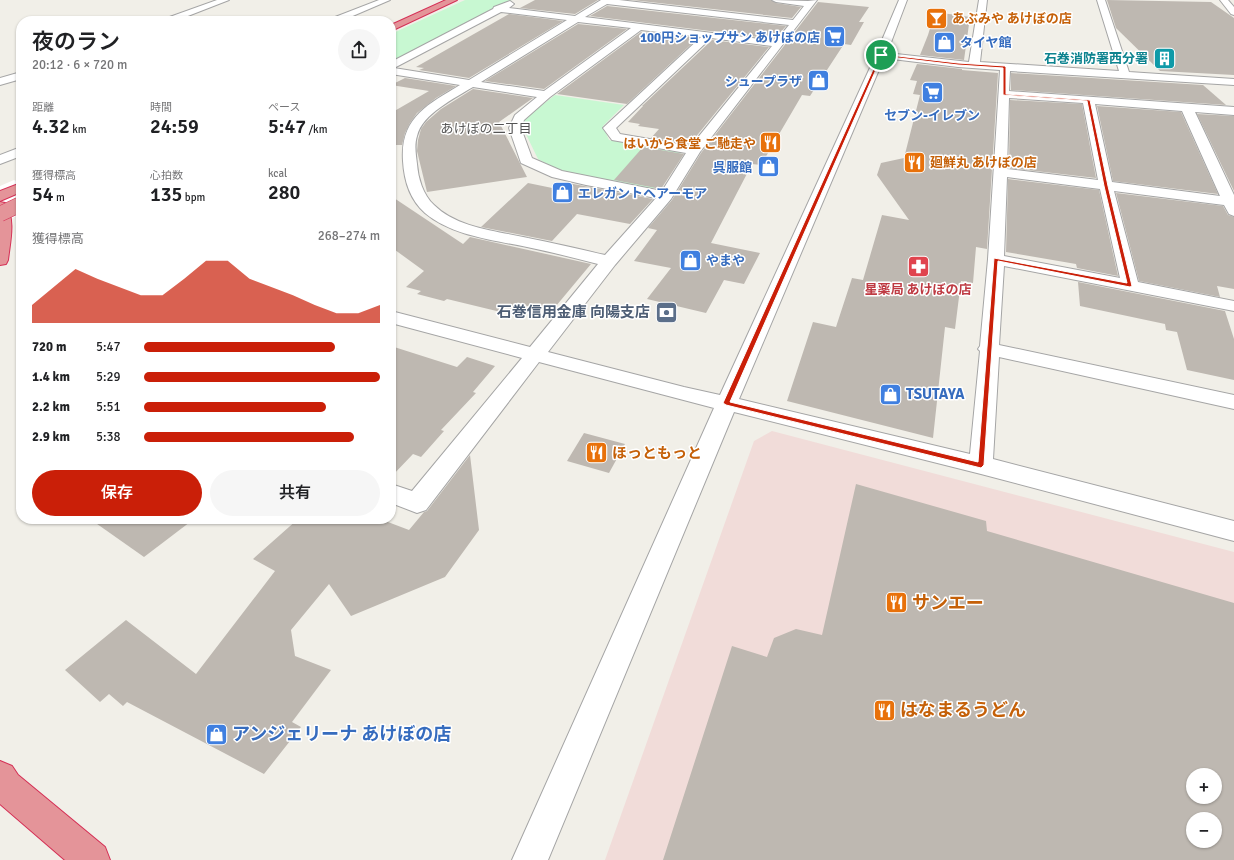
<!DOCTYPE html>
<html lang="ja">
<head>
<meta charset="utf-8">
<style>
  body { margin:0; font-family:Signika,"Noto Sans JP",sans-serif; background:#f6f6f6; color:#202124; height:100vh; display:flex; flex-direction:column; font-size:15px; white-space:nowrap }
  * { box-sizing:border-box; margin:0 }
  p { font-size:13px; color:#757577 }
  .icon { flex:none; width:22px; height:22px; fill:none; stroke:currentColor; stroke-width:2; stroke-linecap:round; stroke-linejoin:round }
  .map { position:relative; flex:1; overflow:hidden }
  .details { position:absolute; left:16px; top:16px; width:380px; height:508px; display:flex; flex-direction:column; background:#fff; border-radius:16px; box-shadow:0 1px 3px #0004 }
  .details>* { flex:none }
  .tools { position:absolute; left:1186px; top:768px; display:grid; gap:8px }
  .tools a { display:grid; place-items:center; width:36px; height:36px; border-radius:50%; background:#fff; box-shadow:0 1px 3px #0004; font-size:20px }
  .pin { position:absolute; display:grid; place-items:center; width:34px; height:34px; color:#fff; margin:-17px; border:2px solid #fff; border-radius:50%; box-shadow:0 1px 4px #0007 }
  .round { display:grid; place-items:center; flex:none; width:42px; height:42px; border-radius:21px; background:#f6f6f6 }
  .summary { display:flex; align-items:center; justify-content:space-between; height:68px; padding:0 16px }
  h1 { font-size:22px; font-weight:600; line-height:30px }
  .metrics { display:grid; grid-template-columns:repeat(3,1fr); gap:6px; height:68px; padding:4px 16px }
  .metrics div { display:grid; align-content:center }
  .metrics b { font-size:20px; font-weight:600 }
  .metrics small { font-size:11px; font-weight:400 }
  .metrics p { font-size:11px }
  .chart { height:112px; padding:8px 16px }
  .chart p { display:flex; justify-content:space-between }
  .chart svg { width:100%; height:72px; margin-top:4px; fill:#ca1f08; opacity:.7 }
  .cta { display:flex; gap:8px; margin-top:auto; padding:8px 16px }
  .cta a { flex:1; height:46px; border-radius:24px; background:#ca1f08; color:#fff; font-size:16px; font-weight:600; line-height:46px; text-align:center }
  .cta a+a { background:#f6f6f6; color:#202124 }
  ul { padding:0 16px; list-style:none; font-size:13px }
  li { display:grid; grid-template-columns:64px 48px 1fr; align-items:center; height:30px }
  li i { height:10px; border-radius:5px; background:#ca1f08 }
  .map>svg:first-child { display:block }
  .commercial { fill:#f1dcd9; fill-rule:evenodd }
  .park { fill:#c8f8d2 }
  .pier { fill:#fff }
  .building { fill:#beb8b1; fill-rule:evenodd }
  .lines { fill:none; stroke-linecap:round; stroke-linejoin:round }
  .minor-casing { stroke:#a5a5a5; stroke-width:2 }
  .highway-casing { stroke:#d52f55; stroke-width:2 }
  .minor { fill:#fff; fill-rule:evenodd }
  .highway { fill:#e49499; fill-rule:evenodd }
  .highway-bridge-casing { stroke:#d52f55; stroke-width:16; stroke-linecap:butt }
  .highway-bridge { stroke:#e49499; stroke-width:15 }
  .route { fill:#ca1f08; stroke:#fff; fill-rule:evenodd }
  .labels { text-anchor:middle; stroke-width:3; stroke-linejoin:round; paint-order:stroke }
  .far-food-label { font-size:13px; font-weight:bold; fill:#c56008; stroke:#fff; text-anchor:start }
  .far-shop-label { font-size:13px; font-weight:bold; fill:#366cbe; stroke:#fff; text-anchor:end }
  .far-culture-label { font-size:13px; font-weight:bold; fill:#0d838f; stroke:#fff; text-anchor:end }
  .far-neighbourhood-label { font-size:13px; fill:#545454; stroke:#fff }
  .far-health-label { font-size:13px; font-weight:bold; fill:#be3a42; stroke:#fff }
  .service-label { font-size:15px; font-weight:bold; fill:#4e5e75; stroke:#fff; text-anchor:end }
  .shop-label { font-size:15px; font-weight:bold; fill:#366cbe; stroke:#fff; text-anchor:start }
  .food-label { font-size:15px; font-weight:bold; fill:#c56008; stroke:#fff; text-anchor:start }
  .near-food-label { font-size:18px; font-weight:bold; fill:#c56008; stroke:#fff; text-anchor:start }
  .near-shop-label { font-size:18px; font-weight:bold; fill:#366cbe; stroke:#fff; text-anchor:start }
</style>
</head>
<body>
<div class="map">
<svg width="1234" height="860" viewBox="0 0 1234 860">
  <rect width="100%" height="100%" fill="#f1efe8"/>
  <path class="commercial" d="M772,431L1234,552V860H605L754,441ZM1193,775H1215V797H1193ZM1193,819H1215V841H1193Z"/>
  <g class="park">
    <path d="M465,0H512L391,62V34Z"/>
    <path d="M555,95L624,105L603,126L609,140L678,152L683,155L658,187L648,189L562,172L538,159L523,128L524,119Z"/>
  </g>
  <path class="pier" d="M14,180L21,183V214L0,224V186Z"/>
  <g class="building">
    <path d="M535,0H598L575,14L520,8Z"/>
    <path d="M632,0H771L776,3L801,7L792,18Z"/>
    <path d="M1107,0L1211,2L1234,18V75L1160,71L1116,28Z"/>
    <path d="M818,2L869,7L859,22H864L851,45L844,44L810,96L802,95L761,165L752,164L711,243L760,253L744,284L724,280L706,313L647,299L671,268L634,261L657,230L648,228L672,200L701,153Z"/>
    <path d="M607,6L786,26L775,39L590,16Z"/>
    <path d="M935,12L970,17L964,60L920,55L928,35Z"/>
    <path d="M509,14L563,21L469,78L419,70L424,68L416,67Z"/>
    <path d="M578,24L627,29L544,89L485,81Z"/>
    <path d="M641,32L698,38L627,104L557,94Z"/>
    <path d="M712,40L769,47L690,144L651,138L659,129L638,126L640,124L628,122L643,106H642Z"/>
    <path d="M917,64L962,69V70L998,73L987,249L976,247L973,283L961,281L955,329L945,327L933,438L787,401L813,322L836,327L852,278L863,280L882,215L909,220L877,175L881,163L904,158L920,95L913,94L917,81L910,80Z"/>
    <path d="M1011,73L1203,85L1226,105L1011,90Z"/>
    <path d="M405,78L456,86L436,98L417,113L410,123L405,133L402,145H391V113L429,91L391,85Z"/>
    <path d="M473,89L533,98L499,122L527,177L427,192L417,151L418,140L421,129L426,122L441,109Z"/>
    <path d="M1010,100L1082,104L1096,178L1009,168Z"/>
    <path d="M1097,106L1181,112L1218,194L1113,181Z"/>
    <path d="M1197,114L1234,116V191Z"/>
    <path d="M643,147L684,154L661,189L614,180Z"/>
    <path d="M1008,179L1099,190L1118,276L1077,268L1076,264L1006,252Z"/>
    <path d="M528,183L562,190L568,183L653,199L630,224L577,214L552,241L481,227Z"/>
    <path d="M1116,193L1223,206L1228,215L1234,217V289L1217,286L1220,297L1139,281Z"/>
    <path d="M391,196L463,244L470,237L591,264L551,312L528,306L525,307L517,316L447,299L444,301L417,294L421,291L406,287L424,271L391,247Z"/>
    <path d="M1078,282L1225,311L1234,339V380L1187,370L1177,332L1166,330L1165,324L1080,306Z"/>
    <path d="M391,346L457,367L467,357L495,366L473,392L476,393L441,430L444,431L421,457L413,454L391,477Z"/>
    <path d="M584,433L625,444L609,473L567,461Z"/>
    <path d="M470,455L479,530L445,577L351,616L329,584L291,630L295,656L331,670L292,722L301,727L264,774L127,702L123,706L109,694L100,702L65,670L126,620L196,674L275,571L253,559L298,519H380L409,530L424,512L427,511Z"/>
    <path d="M856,484L986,521L987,531L1234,603V860H663L732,646L767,657L774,638L796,629L822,635ZM1193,775H1215V797H1193ZM1193,819H1215V841H1193Z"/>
    <path d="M90,519H194L144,557Z"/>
  </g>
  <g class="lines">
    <defs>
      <g id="minor">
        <path d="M217,0H229L175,21H163L164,19Z"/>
        <path d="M379,0H390L341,21H329L330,19Z"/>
        <path d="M601,0H619L793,20L804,6L776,2L772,0L808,1L817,0L700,152L671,199L615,265L548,352L684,387L720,395L874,59L899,0H907L887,53L969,62L979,0H987L980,62L1119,71L1097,0H1105L1129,72L1234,79V85L1010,71L1009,91L1234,107V115L1195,112L1234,195V216L1229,214L1224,205L1114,191L1138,282L1234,301V311L1004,266L999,345L1234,395V409L999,357L993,459L1234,521V541L981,474L734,412L548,860H512L714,408L539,362L426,510L417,513L391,503V484L412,491L522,358L391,323V311L530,347L598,264C575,258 551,252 527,247C494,240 452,236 425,213C410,200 404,180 403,161C400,118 427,105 460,85L391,74V62L493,9L494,7L510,1L514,4L509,8L575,16ZM607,4L789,25L776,41L585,17ZM501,12L567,20L469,80L394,68ZM578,22L631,28L544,91L481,82ZM641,30L701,37L603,128L612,140L686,153L662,191L562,171L532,158L521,128L524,120L550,97ZM711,38L772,46L691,146L620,134L616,128ZM884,58L958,67L1000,70L988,259L980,346L978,349L980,351L970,454L739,399ZM473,87L537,97L515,115L509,128L521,163L552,177L586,185L656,198L605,255C579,249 554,243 528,238C497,231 457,228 434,205C423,195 418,178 417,164C416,155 414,145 417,136C422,114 455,98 473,87ZM1009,98L1083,103L1098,180L1007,169ZM1095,104L1182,111L1220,196L1112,182ZM1007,177L1100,189L1120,278L1004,256Z"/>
        <path d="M1220,0H1228L1234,7V15L1231,14Z"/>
        <path d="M21,72V79L0,85V78Z"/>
        <path d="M21,147V156L0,164V155Z"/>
      </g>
      <g id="highway">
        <path d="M446,0H457L391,31V25Z"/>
        <path d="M21,183V192L0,201V191Z"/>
        <path d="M0,202L5,203C16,219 10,242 8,260L6,264L0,265Z"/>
        <path d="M0,761L12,766L18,775L105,847L110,860H65L0,804Z"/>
      </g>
    </defs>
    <use href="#minor" class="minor-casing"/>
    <use href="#highway" class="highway-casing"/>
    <use href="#minor" class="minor"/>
    <use href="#highway" class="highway"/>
    <defs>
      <path id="highway-bridge" d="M0,214L21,204"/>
    </defs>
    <use href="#highway-bridge" class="highway-bridge-casing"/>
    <use href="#highway-bridge" class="highway-bridge"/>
  </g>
  <path class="route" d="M880,54L958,63L1005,66L1006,67V94L1090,100L1108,186L1132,286L1130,287L998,261L984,465L981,468L726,405L723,403ZM882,56L958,65L1003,68V95L1087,101L1104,186L1127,283L994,258L978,462L730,402Z"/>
  <defs>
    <symbol id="bar-square" viewBox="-11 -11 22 22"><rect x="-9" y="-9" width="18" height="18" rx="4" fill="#e8710a" stroke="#fff"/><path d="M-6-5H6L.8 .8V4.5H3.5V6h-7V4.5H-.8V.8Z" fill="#fff"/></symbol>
    <symbol id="supermarket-square" viewBox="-11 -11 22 22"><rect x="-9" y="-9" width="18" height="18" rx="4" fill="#3f7fe0" stroke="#fff"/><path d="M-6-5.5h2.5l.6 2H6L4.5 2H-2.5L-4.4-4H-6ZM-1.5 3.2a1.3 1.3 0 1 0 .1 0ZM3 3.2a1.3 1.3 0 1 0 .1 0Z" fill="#fff"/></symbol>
    <symbol id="shop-square" viewBox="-11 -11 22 22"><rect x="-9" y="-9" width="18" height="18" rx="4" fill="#3f7fe0" stroke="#fff"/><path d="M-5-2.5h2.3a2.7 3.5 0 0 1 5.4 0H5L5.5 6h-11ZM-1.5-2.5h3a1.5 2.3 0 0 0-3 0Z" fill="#fff"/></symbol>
    <symbol id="building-square" viewBox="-11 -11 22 22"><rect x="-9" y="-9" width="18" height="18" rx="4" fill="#0f9aa8" stroke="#fff"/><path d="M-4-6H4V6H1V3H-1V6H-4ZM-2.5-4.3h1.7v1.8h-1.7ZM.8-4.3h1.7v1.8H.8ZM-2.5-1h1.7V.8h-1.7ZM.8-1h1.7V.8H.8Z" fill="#fff"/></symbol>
    <symbol id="restaurant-square" viewBox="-11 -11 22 22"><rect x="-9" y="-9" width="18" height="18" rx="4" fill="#e8710a" stroke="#fff"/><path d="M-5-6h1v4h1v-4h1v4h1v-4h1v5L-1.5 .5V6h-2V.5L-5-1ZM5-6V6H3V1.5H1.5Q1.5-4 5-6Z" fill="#fff"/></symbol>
    <symbol id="pharmacy-square" viewBox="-11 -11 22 22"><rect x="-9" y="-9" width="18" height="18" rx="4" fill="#e0444e" stroke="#fff"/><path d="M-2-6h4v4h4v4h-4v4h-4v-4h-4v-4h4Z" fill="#fff"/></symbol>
    <symbol id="bank-square" viewBox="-11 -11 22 22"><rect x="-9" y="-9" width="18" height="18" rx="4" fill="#5c6f8a" stroke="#fff"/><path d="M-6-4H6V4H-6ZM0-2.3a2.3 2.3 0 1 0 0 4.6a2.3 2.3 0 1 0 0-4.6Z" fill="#fff"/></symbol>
  </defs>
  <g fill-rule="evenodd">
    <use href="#bar-square" x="924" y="6" width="25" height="25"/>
    <use href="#supermarket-square" x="822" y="24" width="25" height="25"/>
    <use href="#shop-square" x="932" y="30" width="25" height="25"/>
    <use href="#building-square" x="1152" y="46" width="25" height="25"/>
    <use href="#shop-square" x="806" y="68" width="25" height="25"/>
    <use href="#supermarket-square" x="920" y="80" width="25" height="25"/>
    <use href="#restaurant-square" x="758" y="130" width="25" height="25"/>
    <use href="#restaurant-square" x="902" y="150" width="25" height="25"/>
    <use href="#shop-square" x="756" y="154" width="25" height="25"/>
    <use href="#shop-square" x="550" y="180" width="25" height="25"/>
    <use href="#shop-square" x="678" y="248" width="25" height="25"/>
    <use href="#pharmacy-square" x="906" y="254" width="25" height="25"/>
    <use href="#bank-square" x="654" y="300" width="25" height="25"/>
    <use href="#shop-square" x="878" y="382" width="25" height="25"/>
    <use href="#restaurant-square" x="584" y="440" width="25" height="25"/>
    <use href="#restaurant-square" x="884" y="590" width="25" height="25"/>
    <use href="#restaurant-square" x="872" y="698" width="25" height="25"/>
    <use href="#shop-square" x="204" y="722" width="25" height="25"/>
  </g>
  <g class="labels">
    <g class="far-food-label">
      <text x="952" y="23">あぶみや あけぼの店</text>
      <text x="756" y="148" text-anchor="end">はいから食堂 ご馳走や</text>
      <text x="930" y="167">廻鮮丸 あけぼの店</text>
    </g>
    <g class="far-shop-label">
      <text x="820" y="42">100円ショップサン あけぼの店</text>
      <text x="960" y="47" text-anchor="start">タイヤ館</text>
      <text x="802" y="86">シュープラザ</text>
      <text x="932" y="120" text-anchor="middle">セブン-イレブン</text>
      <text x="752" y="172">呉服館</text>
      <text x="578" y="198" text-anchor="start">エレガントヘアーモア</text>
      <text x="706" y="265" text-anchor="start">やまや</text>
    </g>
    <g class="far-culture-label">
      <text x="1148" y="63">石巻消防署西分署</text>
    </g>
    <g class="far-neighbourhood-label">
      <text x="486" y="133">あけぼの二丁目</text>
    </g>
    <g class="far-health-label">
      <text x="918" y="294">星薬局 あけぼの店</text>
    </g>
    <g class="service-label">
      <text x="650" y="317">石巻信用金庫 向陽支店</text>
    </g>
    <g class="shop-label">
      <text x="906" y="399">TSUTAYA</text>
    </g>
    <g class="food-label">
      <text x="612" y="458">ほっともっと</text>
    </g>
    <g class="near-food-label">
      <text x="912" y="609">サンエー</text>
      <text x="900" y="716">はなまるうどん</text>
    </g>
    <g class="near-shop-label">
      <text x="232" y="740">アンジェリーナ あけぼの店</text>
    </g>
  </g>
</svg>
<div class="tools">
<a>+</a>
<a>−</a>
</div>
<div class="pin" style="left:881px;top:55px;background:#1e9e55"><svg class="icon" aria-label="arrive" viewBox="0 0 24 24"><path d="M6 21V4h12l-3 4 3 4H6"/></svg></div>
<section class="details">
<div class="summary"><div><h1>夜のラン</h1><p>20:12 · 6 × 720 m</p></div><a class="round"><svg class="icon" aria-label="share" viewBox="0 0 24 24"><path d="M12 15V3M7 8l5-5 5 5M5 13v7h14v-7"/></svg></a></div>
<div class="metrics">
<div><p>距離</p><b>4.32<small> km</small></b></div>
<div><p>時間</p><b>24:59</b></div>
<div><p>ペース</p><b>5:47<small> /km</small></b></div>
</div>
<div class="metrics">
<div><p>獲得標高</p><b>54<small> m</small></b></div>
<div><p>心拍数</p><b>135<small> bpm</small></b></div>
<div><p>kcal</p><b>280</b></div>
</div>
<div class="chart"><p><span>獲得標高</span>268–274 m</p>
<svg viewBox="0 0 160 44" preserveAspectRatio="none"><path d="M0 44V33L10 22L20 11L30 17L40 22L50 27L60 27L70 17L80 6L90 6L100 17L110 22L120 27L130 33L140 38L150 38L160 33V44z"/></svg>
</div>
<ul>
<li><b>720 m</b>5:47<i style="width:81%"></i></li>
<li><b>1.4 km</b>5:29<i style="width:100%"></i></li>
<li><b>2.2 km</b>5:51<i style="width:77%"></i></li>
<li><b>2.9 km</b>5:38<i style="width:89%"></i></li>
</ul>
<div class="cta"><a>保存</a><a>共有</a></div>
</section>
</div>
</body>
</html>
